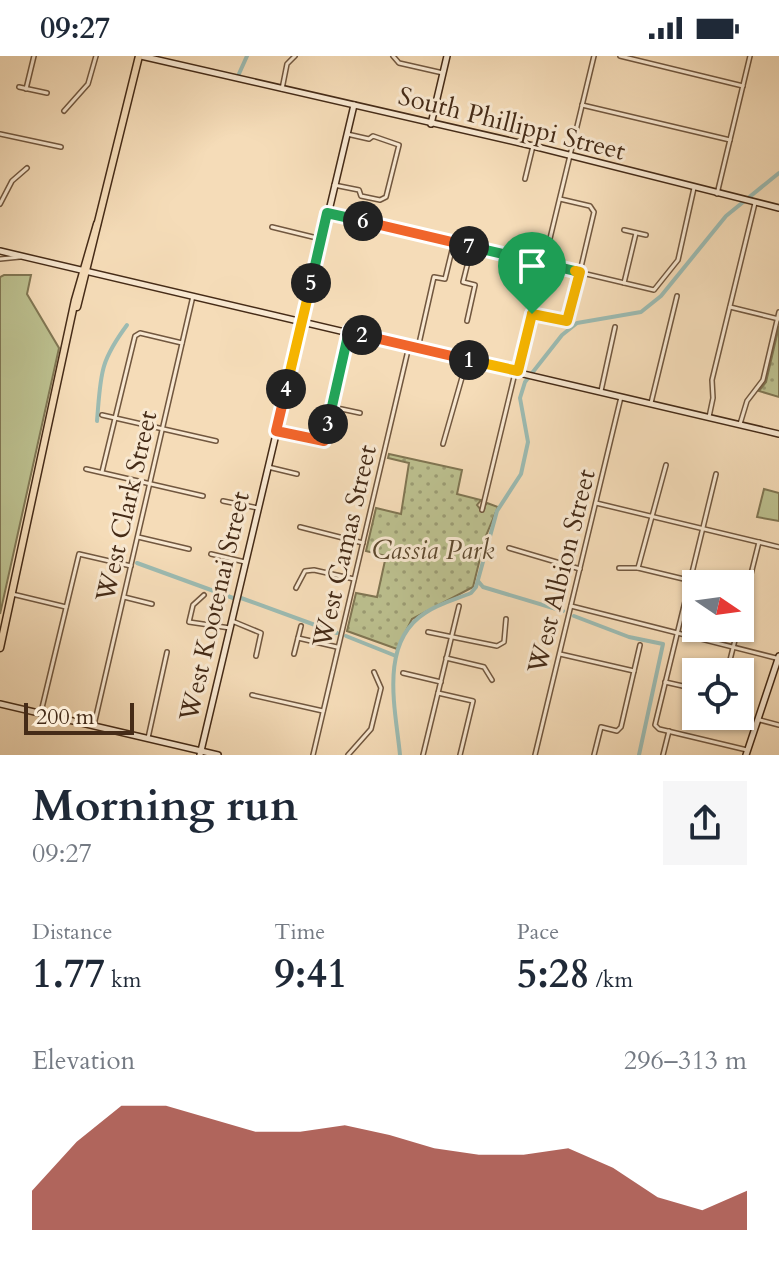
<!DOCTYPE html>
<html lang="en">
<head>
<meta charset="utf-8">
<style>
  body { margin:0; font-family:Cardo,serif; background:#f6f6f7; color:#1f2937; height:100vh; display:flex; flex-direction:column; font-size:30px; white-space:nowrap }
  * { box-sizing:border-box; margin:0 }
  p { font-size:26px; color:#747a83 }
  .icon { flex:none; width:44px; height:44px; fill:none; stroke:currentColor; stroke-width:2; stroke-linecap:round; stroke-linejoin:round }
  .map { position:relative; height:699px; overflow:hidden }
  .drawer { display:flex; flex-direction:column; background:#fff; flex:1 }
  .drawer>* { flex:none }
  .needle { width:52px; rotate:103deg }
  .buttons { position:absolute; left:682px; top:514px; display:grid; gap:16px }
  .buttons a { display:grid; place-items:center; width:72px; height:72px; border-radius:0px; background:#fff; box-shadow:0 2px 6px #0004; font-size:40px }
  .scale { position:absolute; left:24px; bottom:20px; width:110px; box-sizing:border-box; padding-left:8px; border:4px solid #452b17; border-top:0; font-size:22px; line-height:28px; white-space:nowrap; color:#452b17; -webkit-text-stroke:6px #f8e8d1; paint-order:stroke }
  .pin { position:absolute; display:grid; place-items:center; width:68px; height:68px; color:#fff; margin:-82px -34px; border-radius:50% 50% 50% 0; rotate:-45deg; box-shadow:0 0 8px #0007 }
  .pin .icon { rotate:45deg }
  .km { position:absolute; width:40px; height:40px; margin:-20px; border-radius:50%; background:#222; color:#fff; font-size:22px; line-height:40px; text-align:center }
  .round { display:grid; place-items:center; flex:none; width:84px; height:84px; border-radius:0px; background:#f6f6f7 }
  .headline { display:flex; align-items:center; justify-content:space-between; height:136px; padding:0 32px }
  h1 { font-size:44px; font-weight:700; line-height:60px }
  .metrics { display:grid; grid-template-columns:repeat(3,1fr); gap:12px; height:136px; padding:8px 32px }
  .metrics div { display:grid; align-content:center }
  .metrics b { font-size:40px; font-weight:700 }
  .metrics small { font-size:22px; font-weight:400 }
  .metrics p { font-size:22px }
  .chart { height:224px; padding:16px 32px }
  .chart p { display:flex; justify-content:space-between }
  .chart svg { width:100%; height:144px; margin-top:8px; fill:#8f2418; opacity:.7 }
  .status { display:flex; justify-content:space-between; align-items:center; height:56px; padding:0 40px; background:#fff; direction:ltr }
  .status svg { height:22px; fill:currentColor }
  .map>svg:first-child { display:block }
  .green { fill:#bcc08f; stroke:#807653; stroke-width:2 }
  .park { fill:url(#park-dots); stroke:#807653; stroke-width:2 }
  .lines { fill:none; stroke-linecap:round; stroke-linejoin:round }
  .canal { stroke:#9cbbb2; stroke-width:4 }
  .street-casing { stroke:#71573f; stroke-width:6 }
  .secondary-casing { stroke:#452b17; stroke-width:8 }
  .primary-casing { stroke:#452b17; stroke-width:9 }
  .street { stroke:#f8e8d1; stroke-width:3 }
  .secondary { stroke:#f8e8d1; stroke-width:5 }
  .primary { stroke:#f5dcb8; stroke-width:6 }
  .split-1-casing { stroke:#fff; stroke-width:16 }
  .split-2-casing { stroke:#fff; stroke-width:16 }
  .split-3-casing { stroke:#fff; stroke-width:16 }
  .split-4-casing { stroke:#fff; stroke-width:16 }
  .split-5-casing { stroke:#fff; stroke-width:16 }
  .split-6-casing { stroke:#fff; stroke-width:16 }
  .split-7-casing { stroke:#fff; stroke-width:16 }
  .split-8-casing { stroke:#fff; stroke-width:16 }
  .split-9-casing { stroke:#fff; stroke-width:16 }
  .split-1 { stroke:#f5b400; stroke-width:10 }
  .split-2 { stroke:#f0652b; stroke-width:10 }
  .split-3 { stroke:#22a559; stroke-width:10 }
  .split-4 { stroke:#f0652b; stroke-width:10 }
  .split-5 { stroke:#f5b400; stroke-width:10 }
  .split-6 { stroke:#22a559; stroke-width:10 }
  .split-7 { stroke:#f0652b; stroke-width:10 }
  .split-8 { stroke:#22a559; stroke-width:10 }
  .split-9 { stroke:#f5b400; stroke-width:10 }
  .labels { text-anchor:middle; stroke-width:6; stroke-linejoin:round; paint-order:stroke }
  .street-label { font-size:26px; fill:#452b17; stroke:#f8e8d1 }
  .park-label { font-size:26px; font-style:italic; fill:#5d492f; stroke:#f8e8d1 }
</style>
</head>
<body>
<div class="status"><b>09:27</b><svg viewBox="0 0 49 12"><path d="M0 12V9h3v3zM5 12V6h3v6zM10 12V3h3v9zM15 12V0h3v12zM26 1h20v11H26zM47 4h2v5h-2z"/></svg></div>
<div class="map">
<svg width="779" height="699" viewBox="0 0 779 699">
  <defs>
    <pattern id="park-dots" width="8" height="8" patternUnits="userSpaceOnUse" patternTransform="scale(2)"><rect width="8" height="8" fill="#bcc08f"/><path d="M2 2h.1M6 6h.1" fill="none" stroke="#9b9c74" stroke-width="1.8" stroke-linecap="round"/></pattern>
  </defs>
  <rect width="100%" height="100%" fill="#f5dcb8"/>
  <filter id="stains"><feTurbulence type="fractalNoise" baseFrequency=".0025" numOctaves="4"/><feColorMatrix values="0 0 0 0 .2 0 0 0 0 .09 0 0 0 0 .02 0 0 0 .5 -.17"/></filter>
  <radialGradient id="worn" r=".72"><stop offset=".6" stop-color="#630" stop-opacity="0"/><stop offset="1" stop-color="#630" stop-opacity=".3"/></radialGradient>
  <g class="green">
    <path d="M4,219H31L27,238L59,292L0,558V221Z"/>
    <path d="M764,433L779,437V465L757,461Z"/>
  </g>
  <g class="park">
    <path d="M779,270V341L759,335L766,326Z"/>
    <path d="M389,398L462,414L457,438L481,444L477,449L481,454L487,447L498,451L485,482L473,531L412,563L397,593L347,575L356,537L377,541L386,500L366,495L376,452L401,458L409,407L388,402Z"/>
  </g>
  <g class="lines">
    <g class="canal">
      <path d="M238,20L247,0"/>
      <path d="M97,365C101,318 99,307 127,269"/>
      <path d="M137,507L233,542"/>
      <path d="M478,525L483,531L563,555"/>
      <path d="M241,542L337,577"/>
      <path d="M574,560L629,581L663,588L639,699"/>
      <path d="M346,580L396,600"/>
      <path d="M400,699C396,655 378,587 425,557C438,548 456,543 471,537L476,531L497,455L521,418L528,386L520,342L525,326L562,279L577,267L641,256L661,240L726,160L779,117"/>
    </g>
    <defs>
      <g id="street">
        <path d="M393,0L399,7L443,17"/>
        <path d="M620,0L743,30"/>
        <path d="M19,31L47,37"/>
        <path d="M26,33L34,0"/>
        <path d="M282,33L287,8L295,0"/>
        <path d="M582,49L730,84"/>
        <path d="M64,55L88,28L96,0"/>
        <path d="M0,78L61,91"/>
        <path d="M525,123L533,90"/>
        <path d="M334,129L359,134L361,140L380,144L386,141L399,89L373,80L369,83L347,78"/>
        <path d="M717,138L750,0"/>
        <path d="M0,148L12,125L27,112"/>
        <path d="M328,157L654,234L678,204L694,132"/>
        <path d="M272,171L321,183"/>
        <path d="M624,174L646,179"/>
        <path d="M0,203L20,201"/>
        <path d="M624,227L636,177"/>
        <path d="M730,251L779,263"/>
        <path d="M532,258L563,266L569,262L594,156L590,150L560,143"/>
        <path d="M467,265L475,229L463,226L472,190"/>
        <path d="M418,292L434,221L445,223L454,186"/>
        <path d="M518,315L594,0"/>
        <path d="M601,335L615,271"/>
        <path d="M651,347L677,240"/>
        <path d="M332,351L360,357"/>
        <path d="M102,359L216,385"/>
        <path d="M709,361L713,342L712,324L755,147"/>
        <path d="M740,368L747,345L763,324L779,256"/>
        <path d="M277,376L324,385L348,279"/>
        <path d="M443,388L467,304"/>
        <path d="M268,411L297,418"/>
        <path d="M86,413L203,440"/>
        <path d="M102,416L135,280L140,277L182,287"/>
        <path d="M716,418L655,669L659,673L747,694"/>
        <path d="M223,445L258,452"/>
        <path d="M596,447L779,491"/>
        <path d="M482,454L515,317"/>
        <path d="M300,471L363,487"/>
        <path d="M138,481L189,493"/>
        <path d="M509,492L580,513"/>
        <path d="M211,498L245,506"/>
        <path d="M619,512H638L692,525"/>
        <path d="M638,512L666,409"/>
        <path d="M296,532L305,515L314,514L354,523"/>
        <path d="M12,538L66,551"/>
        <path d="M204,539L193,549L189,566L230,572"/>
        <path d="M124,541L152,548"/>
        <path d="M571,550L776,602"/>
        <path d="M740,562L759,486"/>
        <path d="M232,565L261,577L256,600"/>
        <path d="M428,576L497,590L504,586L506,563"/>
        <path d="M298,582L337,591"/>
        <path d="M294,598L301,570"/>
        <path d="M560,598L634,615"/>
        <path d="M446,602L484,611L492,624"/>
        <path d="M727,616L738,572"/>
        <path d="M403,617L441,626"/>
        <path d="M665,626L696,633"/>
        <path d="M438,637L473,645L460,699"/>
        <path d="M252,639L323,655"/>
        <path d="M41,656L79,498L131,510"/>
        <path d="M760,664L779,669"/>
        <path d="M94,669L193,240"/>
        <path d="M148,682L167,596"/>
        <path d="M313,699L409,290"/>
        <path d="M348,699L371,673L381,632L374,616"/>
        <path d="M423,699L459,550"/>
        <path d="M535,699L621,341"/>
        <path d="M594,699L601,671L617,675L621,671L640,589"/>
        <path d="M663,699L669,675"/>
      </g>
      <g id="secondary">
        <path d="M141,0L533,90L779,152"/>
        <path d="M431,68L447,0"/>
        <path d="M0,195L779,378"/>
        <path d="M0,648L218,699"/>
        <path d="M200,699L354,49"/>
        <path d="M746,699L779,600"/>
      </g>
      <g id="primary">
        <path d="M77,251L139,0"/>
        <path d="M0,592L75,244L97,168"/>
      </g>
    </defs>
    <use href="#street" class="street-casing"/>
    <use href="#secondary" class="secondary-casing"/>
    <use href="#primary" class="primary-casing"/>
    <use href="#street" class="street"/>
    <use href="#secondary" class="secondary"/>
    <use href="#primary" class="primary"/>
  </g>
  <g class="lines">
    <defs>
      <path id="split-1" d="M469,304L518,315L532,258"/>
      <path id="split-2" d="M362,279L469,304"/>
      <path id="split-3" d="M328,368L349,275L362,279"/>
      <path id="split-4" d="M286,333L276,375L324,385L328,368"/>
      <path id="split-5" d="M286,333L311,227"/>
      <path id="split-6" d="M311,227L327,157L363,165"/>
      <path id="split-7" d="M363,165L469,190"/>
      <path id="split-8" d="M469,190L575,215"/>
      <path id="split-9" d="M532,258L567,265L580,216L575,215"/>
    </defs>
    <use href="#split-1" class="split-1-casing"/>
    <use href="#split-2" class="split-2-casing"/>
    <use href="#split-3" class="split-3-casing"/>
    <use href="#split-4" class="split-4-casing"/>
    <use href="#split-5" class="split-5-casing"/>
    <use href="#split-6" class="split-6-casing"/>
    <use href="#split-7" class="split-7-casing"/>
    <use href="#split-8" class="split-8-casing"/>
    <use href="#split-9" class="split-9-casing"/>
    <use href="#split-1" class="split-1"/>
    <use href="#split-2" class="split-2"/>
    <use href="#split-3" class="split-3"/>
    <use href="#split-4" class="split-4"/>
    <use href="#split-5" class="split-5"/>
    <use href="#split-6" class="split-6"/>
    <use href="#split-7" class="split-7"/>
    <use href="#split-8" class="split-8"/>
    <use href="#split-9" class="split-9"/>
  </g>
  <g class="labels">
    <g class="street-label">
      <text transform="translate(512 67) rotate(14)" y="9">South Phillippi Street</text>
      <text transform="translate(126 450) rotate(-77)" y="9">West Clark Street</text>
      <text transform="translate(344 490) rotate(-77)" y="9">West Camas Street</text>
      <text transform="translate(561 515) rotate(-76)" y="9">West Albion Street</text>
      <text transform="translate(214 550) rotate(-77)" y="9">West Kootenai Street</text>
    </g>
    <g class="park-label">
      <text x="433" y="503">Cassia Park</text>
    </g>
  </g>
  <rect width="100%" height="100%" filter="url(#stains)"/>
  <rect width="100%" height="100%" fill="url(#worn)"/>
</svg>
<div class="buttons">
<a><svg class="needle" viewBox="-14 -14 28 28"><path d="M0-13l5 13h-10z" fill="#e53935"/><path d="M0 13l5-13h-10z" fill="#747a83"/></svg></a>
<a><svg class="icon" aria-label="locate" viewBox="0 0 24 24"><circle cx="12" cy="12" r="6"/><path d="M12 2v4M12 18v4M2 12h4M18 12h4"/></svg></a>
</div>
<div class="scale">200 m</div>
<div class="pin" style="left:532px;top:258px;background:#1e9e55"><svg class="icon" aria-label="arrive" viewBox="0 0 24 24"><path d="M6 21V4h12l-3 4 3 4H6"/></svg></div>
<b class="km" style="left:469px;top:304px">1</b>
<b class="km" style="left:362px;top:279px">2</b>
<b class="km" style="left:328px;top:368px">3</b>
<b class="km" style="left:286px;top:333px">4</b>
<b class="km" style="left:311px;top:227px">5</b>
<b class="km" style="left:363px;top:165px">6</b>
<b class="km" style="left:469px;top:190px">7</b>
</div>
<section class="drawer">
<div class="headline"><div><h1>Morning run</h1><p>09:27</p></div><a class="round"><svg class="icon" aria-label="share" viewBox="0 0 24 24"><path d="M12 15V3M7 8l5-5 5 5M5 13v7h14v-7"/></svg></a></div>
<div class="metrics">
<div><p>Distance</p><b>1.77<small> km</small></b></div>
<div><p>Time</p><b>9:41</b></div>
<div><p>Pace</p><b>5:28<small> /km</small></b></div>
</div>
<div class="chart"><p><span>Elevation</span>296–313 m</p>
<svg viewBox="0 0 160 44" preserveAspectRatio="none"><path d="M0 44V32L10 17L20 6L30 6L40 10L50 14L60 14L70 12L80 15L90 19L100 21L110 21L120 19L130 25L140 34L150 38L160 32V44z"/></svg>
</div>
</section>
</body>
</html>
